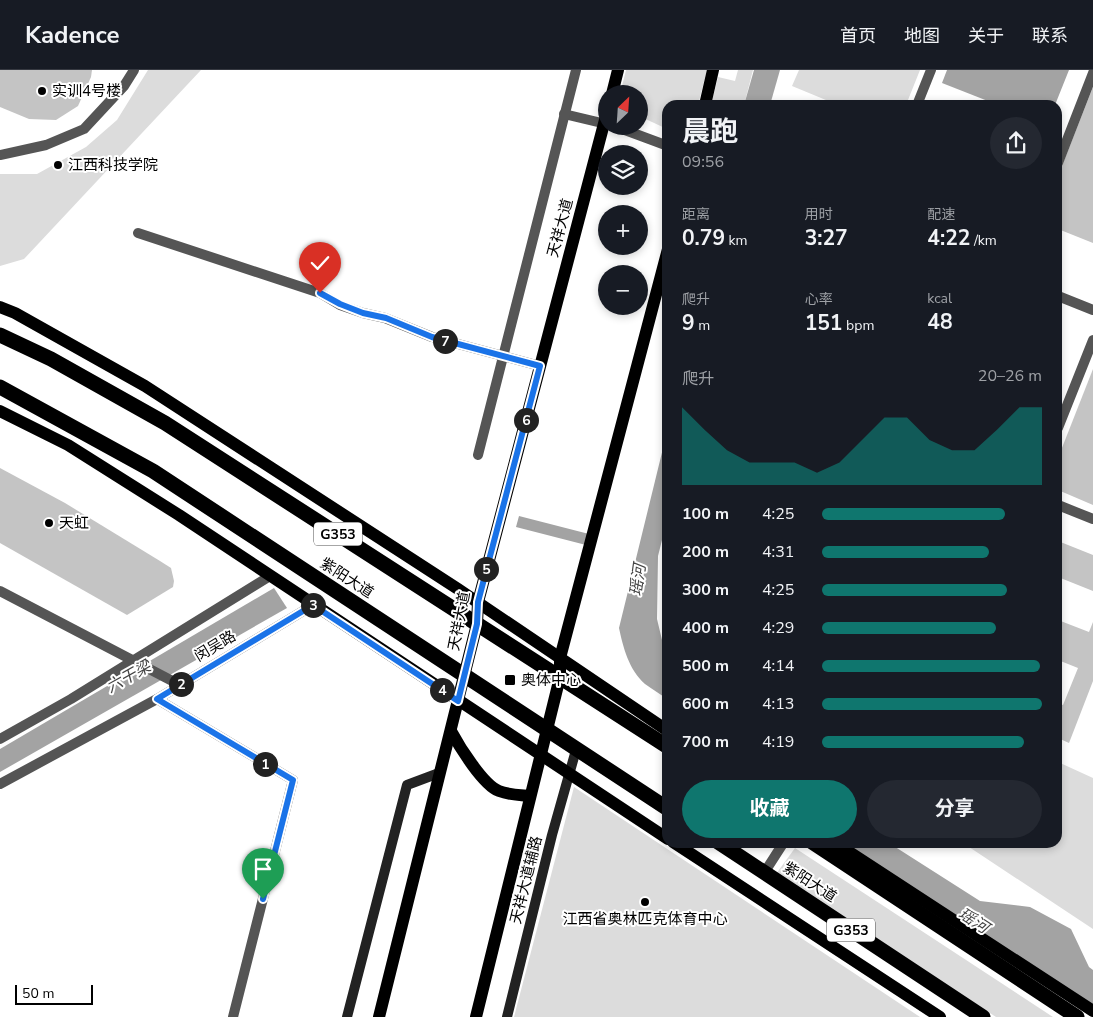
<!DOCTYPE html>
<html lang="zh">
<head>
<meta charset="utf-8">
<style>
  body { margin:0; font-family:"Nunito Sans","Noto Sans SC",sans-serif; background:#242831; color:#f1f3f6; height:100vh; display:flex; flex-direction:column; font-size:19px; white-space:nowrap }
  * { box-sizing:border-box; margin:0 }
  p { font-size:16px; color:#9ea1a6 }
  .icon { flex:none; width:28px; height:28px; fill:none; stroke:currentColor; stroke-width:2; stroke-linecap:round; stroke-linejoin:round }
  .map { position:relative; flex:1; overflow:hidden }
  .drawer { position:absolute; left:662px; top:30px; width:400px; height:748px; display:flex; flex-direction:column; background:#171b24; border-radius:15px; box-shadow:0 2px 8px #0003 }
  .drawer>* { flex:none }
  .needle { width:32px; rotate:25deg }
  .tools { position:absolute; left:598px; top:15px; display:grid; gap:10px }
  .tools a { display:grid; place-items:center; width:50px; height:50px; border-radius:50%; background:#171b24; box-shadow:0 2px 8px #0003; font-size:25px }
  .scale { position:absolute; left:15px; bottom:12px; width:78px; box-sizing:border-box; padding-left:5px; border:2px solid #000; border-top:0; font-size:14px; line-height:18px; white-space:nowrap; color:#000; -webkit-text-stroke:4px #fff; paint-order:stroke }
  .pin { position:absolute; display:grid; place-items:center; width:42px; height:42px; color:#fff; margin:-51px -21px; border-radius:50% 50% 50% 0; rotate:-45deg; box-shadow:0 0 5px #0007 }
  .pin .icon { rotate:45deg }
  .km { position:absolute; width:25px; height:25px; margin:-12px; border-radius:50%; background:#222; color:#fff; font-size:14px; line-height:25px; text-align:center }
  .round { display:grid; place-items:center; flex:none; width:52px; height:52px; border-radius:26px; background:#242831 }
  .summary { display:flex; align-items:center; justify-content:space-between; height:85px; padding:0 20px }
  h1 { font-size:28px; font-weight:700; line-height:38px }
  .metrics { display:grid; grid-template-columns:repeat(3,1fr); gap:8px; height:85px; padding:5px 20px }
  .metrics div { display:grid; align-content:center }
  .metrics b { font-size:21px; font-weight:700 }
  .metrics small { font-size:14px; font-weight:400 }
  .metrics p { font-size:14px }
  .chart { height:140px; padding:10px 20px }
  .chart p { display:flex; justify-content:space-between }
  .chart svg { width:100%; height:90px; margin-top:5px; fill:#0f766e; opacity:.7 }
  .primary-button { display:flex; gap:10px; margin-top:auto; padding:10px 20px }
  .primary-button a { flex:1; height:58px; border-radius:30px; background:#0f766e; color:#fff; font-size:20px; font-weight:700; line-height:58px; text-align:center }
  .primary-button a+a { background:#242831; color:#f1f3f6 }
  ul { padding:0 20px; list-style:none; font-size:16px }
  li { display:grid; grid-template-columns:80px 60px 1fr; align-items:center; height:38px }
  li i { height:12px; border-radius:6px; background:#0f766e }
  header { display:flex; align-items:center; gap:30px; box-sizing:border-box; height:70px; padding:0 25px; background:#171b24; border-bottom:1px solid #363941 }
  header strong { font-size:24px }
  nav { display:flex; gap:28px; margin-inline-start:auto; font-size:18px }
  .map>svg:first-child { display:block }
  .green { fill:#dcdcdc }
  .water { fill:#a3a3a3 }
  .building { fill:#c4c4c4 }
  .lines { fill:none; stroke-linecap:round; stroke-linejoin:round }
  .street { stroke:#555; stroke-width:10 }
  .secondary { stroke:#222; stroke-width:10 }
  .primary { stroke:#000; stroke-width:12 }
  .highway { stroke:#000; stroke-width:15 }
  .route-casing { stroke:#fff; stroke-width:10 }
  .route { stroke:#1a73e8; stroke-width:6 }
  .poi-dot { fill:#000; stroke:#fff; stroke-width:2 }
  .labels { text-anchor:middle; stroke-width:4; stroke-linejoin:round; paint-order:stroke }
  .shield { fill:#fff; stroke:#4c4c4c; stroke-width:1 }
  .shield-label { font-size:14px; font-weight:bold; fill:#000 }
  .poi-label { font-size:15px; fill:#000; stroke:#fff; text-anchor:start }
  .street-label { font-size:15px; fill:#000; stroke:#fff }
  .water-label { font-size:16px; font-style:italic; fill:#444; stroke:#fff }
</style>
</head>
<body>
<header>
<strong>Kadence</strong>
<nav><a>首页</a><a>地图</a><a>关于</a><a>联系</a></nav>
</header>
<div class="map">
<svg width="1093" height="947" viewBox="0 0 1093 947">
  <rect width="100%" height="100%" fill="#fff"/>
  <g class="green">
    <path d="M148,0H201L24,189L0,196V104H37L86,77L117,50Z"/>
    <path d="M626,0H707L698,35H668L667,59L639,46V24H620Z"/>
    <path d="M738,0H753L744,35H711L718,7L735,11Z"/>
    <path d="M799,0H920L906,35H838L792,16Z"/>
    <path d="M1058,692L1093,708V859L963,773L1058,772Z"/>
    <path d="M574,717L920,947H514Z"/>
    <path d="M795,778L1053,947H996L776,804Z"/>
  </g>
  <g class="water">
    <path d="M754,0H780L770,35H744Z"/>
    <path d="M947,0H1069L1055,35H998L942,13Z"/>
    <path d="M667,362V450L658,486L657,549L667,591V629C660,624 652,619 645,614C629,600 623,577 619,558Z"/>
    <path d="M519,446L589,464L586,475L516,457Z"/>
    <path d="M274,518L287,538L0,702V679Z"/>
    <path d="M843,773H889L980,831L1030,837L1071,859L1089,897L1093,900V937Z"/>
  </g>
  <g class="building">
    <path d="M0,0H92L91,7L78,36L56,50L29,49L0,37Z"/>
    <path d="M1093,17V173L1058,159V106Z"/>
    <path d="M1093,299V435L1058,420V388Z"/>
    <path d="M0,398L65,433L160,491L171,498L174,511L173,517L127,545L0,473Z"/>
    <path d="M1058,471L1093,485V521L1058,507Z"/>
    <path d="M1058,550L1089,562L1093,552V611L1069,673L1058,668V633L1063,635L1078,598L1058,590Z"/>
  </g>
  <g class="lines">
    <g class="street">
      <path d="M917,35L931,0"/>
      <path d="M564,44L606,54"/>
      <path d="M614,56L668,76"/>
      <path d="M0,85L46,75L84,59L124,16L134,0"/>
      <path d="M1058,93L1093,3"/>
      <path d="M138,163L320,223L340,235L363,243L385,248L432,267L540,296"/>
      <path d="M1058,226L1093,240"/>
      <path d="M1058,358L1093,270"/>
      <path d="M478,385L576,0"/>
      <path d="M1058,435L1093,449"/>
      <path d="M0,521L180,615"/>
      <path d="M157,629L293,710L233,947"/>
      <path d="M0,669L71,629L270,506"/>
      <path d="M0,714L157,629L313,535"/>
      <path d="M764,803L784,772"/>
    </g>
    <g class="secondary">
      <path d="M347,947L407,715L439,703"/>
      <path d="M507,947L552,765L576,680"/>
    </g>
    <g class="primary">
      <path d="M612,24L618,0"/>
      <path d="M705,35L713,0"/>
      <path d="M0,237L15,243L145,316L458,519L668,661"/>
      <path d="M0,341L68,375L179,445L668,769"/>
      <path d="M451,661C459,676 483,715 499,721C509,725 519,725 530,726"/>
      <path d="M673,772L940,947"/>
      <path d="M834,772L1093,941"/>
      <path d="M379,947L477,554L478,532L606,46"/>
      <path d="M476,947L560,607V588L668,179"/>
    </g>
    <g class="highway">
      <path d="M0,265L51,289L165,353L668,677"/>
      <path d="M0,317L153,401L668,739"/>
      <path d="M718,772L983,947"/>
      <path d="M812,772L1077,947"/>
    </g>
  </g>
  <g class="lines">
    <defs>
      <path id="route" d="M263,829L293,710L157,629L313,535L458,631L477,554L478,532L540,296L432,267L386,248L363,243L340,234L320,223"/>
    </defs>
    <use href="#route" class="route-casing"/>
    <use href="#route" class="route"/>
  </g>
  <g class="poi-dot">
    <circle cx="42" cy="21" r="5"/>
    <circle cx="58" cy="95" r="5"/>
    <circle cx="49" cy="453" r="5"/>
    <rect x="504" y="604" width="12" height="12" rx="2.5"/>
    <circle cx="645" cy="832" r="5"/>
  </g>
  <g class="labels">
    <g class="shield">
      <rect x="314" y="452.5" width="48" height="23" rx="4"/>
      <rect x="827" y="848.5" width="48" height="23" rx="4"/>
    </g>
    <g class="shield-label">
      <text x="338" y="469">G353</text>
      <text x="851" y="865">G353</text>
    </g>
    <g class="poi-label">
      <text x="52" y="26">实训4号楼</text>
      <text x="68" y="100">江西科技学院</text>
      <text x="59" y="458">天虹</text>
      <text x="521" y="615">奥体中心</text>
      <text x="645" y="854" text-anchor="middle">江西省奥林匹克体育中心</text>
    </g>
    <g class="street-label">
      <text transform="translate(560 158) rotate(-75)" y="5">天祥大道</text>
      <text transform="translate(347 508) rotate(33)" y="5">紫阳大道</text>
      <text transform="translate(459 551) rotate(-79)" y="5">天祥大道</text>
      <text transform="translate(215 576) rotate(-31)" y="5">闵吴路</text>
      <text transform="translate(526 810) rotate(-76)" y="5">天祥大道辅路</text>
      <text transform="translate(810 812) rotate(33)" y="5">紫阳大道</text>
    </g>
    <g class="water-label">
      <text transform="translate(637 510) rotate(-82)" y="6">瑶河</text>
      <text transform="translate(128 606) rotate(-29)" y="6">六干梁</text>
      <text transform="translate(974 850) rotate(33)" y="6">瑶河</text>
    </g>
  </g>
</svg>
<div class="tools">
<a><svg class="needle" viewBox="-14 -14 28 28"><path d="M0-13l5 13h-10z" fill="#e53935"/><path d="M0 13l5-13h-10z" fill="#9ea1a6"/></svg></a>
<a><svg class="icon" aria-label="layers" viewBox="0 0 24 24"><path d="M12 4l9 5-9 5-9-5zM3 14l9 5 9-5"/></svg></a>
<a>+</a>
<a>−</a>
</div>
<div class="scale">50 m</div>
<div class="pin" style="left:263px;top:829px;background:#1e9e55"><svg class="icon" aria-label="arrive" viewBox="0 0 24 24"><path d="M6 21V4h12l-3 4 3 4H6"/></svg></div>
<div class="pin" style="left:320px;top:223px;background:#d93025"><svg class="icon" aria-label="check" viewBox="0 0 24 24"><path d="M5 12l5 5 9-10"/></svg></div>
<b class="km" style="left:265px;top:694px">1</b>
<b class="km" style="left:181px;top:614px">2</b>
<b class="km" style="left:313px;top:535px">3</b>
<b class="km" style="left:442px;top:620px">4</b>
<b class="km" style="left:486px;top:499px">5</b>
<b class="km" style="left:526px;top:350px">6</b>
<b class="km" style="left:445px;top:271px">7</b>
<section class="drawer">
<div class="summary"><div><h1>晨跑</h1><p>09:56</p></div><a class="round"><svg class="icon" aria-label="share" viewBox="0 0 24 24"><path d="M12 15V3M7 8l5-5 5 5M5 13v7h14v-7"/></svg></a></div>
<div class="metrics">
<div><p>距离</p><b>0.79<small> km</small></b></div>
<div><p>用时</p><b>3:27</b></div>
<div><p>配速</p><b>4:22<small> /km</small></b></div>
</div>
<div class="metrics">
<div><p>爬升</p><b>9<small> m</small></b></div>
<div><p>心率</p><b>151<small> bpm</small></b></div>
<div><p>kcal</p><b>48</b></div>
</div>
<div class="chart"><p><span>爬升</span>20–26 m</p>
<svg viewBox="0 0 160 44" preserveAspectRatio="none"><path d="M0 44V6L10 17L20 27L30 33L40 33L50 33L60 38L70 33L80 22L90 11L100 11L110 22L120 27L130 27L140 17L150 6L160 6V44z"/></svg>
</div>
<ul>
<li><b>100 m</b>4:25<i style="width:83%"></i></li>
<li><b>200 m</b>4:31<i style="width:76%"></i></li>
<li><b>300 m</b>4:25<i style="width:84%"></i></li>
<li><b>400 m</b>4:29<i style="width:79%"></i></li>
<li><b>500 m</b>4:14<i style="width:99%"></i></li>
<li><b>600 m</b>4:13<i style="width:100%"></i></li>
<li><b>700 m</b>4:19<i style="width:92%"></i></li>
</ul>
<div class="primary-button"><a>收藏</a><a>分享</a></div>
</section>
</div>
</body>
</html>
